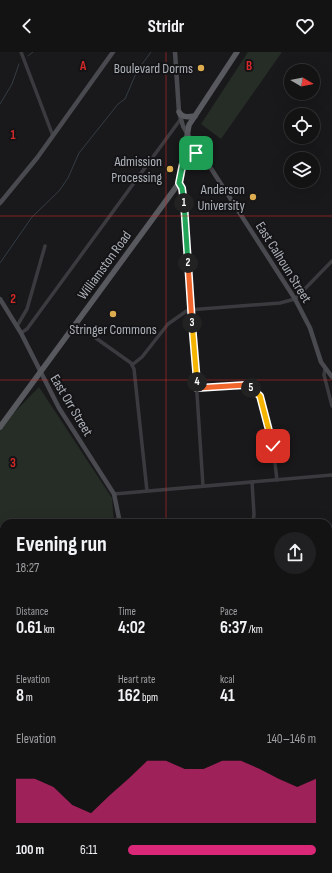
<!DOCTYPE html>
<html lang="en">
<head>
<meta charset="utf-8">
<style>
  body { margin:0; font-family:"Sofia Sans Condensed",sans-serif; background:#202022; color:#f1f3f6; height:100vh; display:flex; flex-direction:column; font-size:15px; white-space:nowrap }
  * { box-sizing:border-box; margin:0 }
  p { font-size:13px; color:#9d9ea0 }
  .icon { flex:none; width:22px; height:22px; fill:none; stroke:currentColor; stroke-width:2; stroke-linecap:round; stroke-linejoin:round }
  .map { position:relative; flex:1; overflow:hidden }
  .details { position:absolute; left:0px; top:467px; width:332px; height:354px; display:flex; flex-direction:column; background:#131314; border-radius:12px 12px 0 0; box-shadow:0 4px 16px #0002,0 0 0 1px #323234 }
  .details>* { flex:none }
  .needle { width:26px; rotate:100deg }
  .tools { position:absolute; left:284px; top:12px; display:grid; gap:8px }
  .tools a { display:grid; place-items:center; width:36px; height:36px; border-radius:50%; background:#131314; box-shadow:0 4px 16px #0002,0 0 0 1px #323234; font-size:20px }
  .pin { position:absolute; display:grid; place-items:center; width:34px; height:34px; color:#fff; margin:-17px; border-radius:8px; box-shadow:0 2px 6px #0006 }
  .km { position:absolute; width:20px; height:20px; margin:-10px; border-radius:50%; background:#222; color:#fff; font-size:11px; line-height:20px; text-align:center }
  .round { display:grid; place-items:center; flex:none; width:42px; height:42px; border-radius:21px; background:#202022 }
  .head { display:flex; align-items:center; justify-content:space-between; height:68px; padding:0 16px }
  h1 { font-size:22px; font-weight:700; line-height:30px }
  .metrics { display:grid; grid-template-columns:repeat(3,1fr); gap:6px; height:68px; padding:4px 16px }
  .metrics div { display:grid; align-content:center }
  .metrics b { font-size:17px; font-weight:700 }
  .metrics small { font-size:11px; font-weight:400 }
  .metrics p { font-size:11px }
  .chart { height:112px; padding:8px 16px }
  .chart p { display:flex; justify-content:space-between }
  .chart svg { width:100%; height:72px; margin-top:4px; fill:#db2777; opacity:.7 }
  ul { padding:0 16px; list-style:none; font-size:13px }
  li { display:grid; grid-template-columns:64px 48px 1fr; align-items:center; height:30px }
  li i { height:10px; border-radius:5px; background:#db2777 }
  header { display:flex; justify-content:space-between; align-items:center; height:52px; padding:0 16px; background:#131314; font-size:18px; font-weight:700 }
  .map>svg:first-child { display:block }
  .green { fill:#262c26 }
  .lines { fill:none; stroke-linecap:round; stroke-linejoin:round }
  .stream { stroke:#343c43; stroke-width:1 }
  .street { stroke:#3b3b3f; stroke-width:3.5 }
  .secondary { stroke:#494a4f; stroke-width:4.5 }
  .primary { stroke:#57595e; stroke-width:5.5 }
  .split-1-casing { stroke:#fff; stroke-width:8 }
  .split-2-casing { stroke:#fff; stroke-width:8 }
  .split-3-casing { stroke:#fff; stroke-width:8 }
  .split-4-casing { stroke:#fff; stroke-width:8 }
  .split-5-casing { stroke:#fff; stroke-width:8 }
  .split-6-casing { stroke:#fff; stroke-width:8 }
  .split-1 { stroke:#22a559; stroke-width:5 }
  .split-2 { stroke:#22a559; stroke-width:5 }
  .split-3 { stroke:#f0652b; stroke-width:5 }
  .split-4 { stroke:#f5b400; stroke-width:5 }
  .split-5 { stroke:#f0652b; stroke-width:5 }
  .split-6 { stroke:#f5b400; stroke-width:5 }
  .grid { fill:none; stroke:#d62828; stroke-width:1; stroke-opacity:0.55 }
  .poi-dot { fill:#ddac4f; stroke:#141416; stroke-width:1.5 }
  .labels { text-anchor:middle; stroke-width:4; stroke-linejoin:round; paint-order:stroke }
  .poi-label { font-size:14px; fill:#adb1b9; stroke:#141416; text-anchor:end }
  .street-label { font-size:14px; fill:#adb1b9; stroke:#141416 }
  .grid-label { font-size:13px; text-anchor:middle; font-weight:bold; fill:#d62828; stroke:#141416; stroke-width:4; stroke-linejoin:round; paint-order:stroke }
</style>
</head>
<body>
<header><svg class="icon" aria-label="back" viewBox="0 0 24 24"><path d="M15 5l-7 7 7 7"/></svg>Stridr<svg class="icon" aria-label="heart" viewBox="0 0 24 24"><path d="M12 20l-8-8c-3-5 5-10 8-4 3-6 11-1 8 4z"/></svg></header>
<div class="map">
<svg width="332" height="821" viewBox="0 0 332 821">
  <rect width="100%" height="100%" fill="#19191b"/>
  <g class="green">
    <path d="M248,0H282L221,87L201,72Z"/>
    <path d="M39,335L112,446L114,471H4V699L0,698V375Z"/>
  </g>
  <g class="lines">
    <g class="stream">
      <path d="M28,4L33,0"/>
      <path d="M0,52L12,32L19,12"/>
      <path d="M0,211L32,165L59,139L68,126L79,101L118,52L125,47L137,19L151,0"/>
      <path d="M328,651L332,648"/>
      <path d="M0,778H4"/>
      <path d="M260,817L274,821"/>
    </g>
    <g class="street">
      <path d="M21,0L53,84"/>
      <path d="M179,131L182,136L184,142L203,434"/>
      <path d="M76,272L131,311L134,317L147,439"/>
      <path d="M17,274L27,257L45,194"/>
      <path d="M21,281L27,277L180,68"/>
      <path d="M132,313L142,305L168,272L188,258L280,251L295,247L332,209"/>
      <path d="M325,317L324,323L332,354"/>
      <path d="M197,336L246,333L254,337L260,344L273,395L277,428"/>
      <path d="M252,430L254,462L253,471"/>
      <path d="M114,442L332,423"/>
      <path d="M330,489L332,495"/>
      <path d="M328,689L332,687"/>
      <path d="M328,779L332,780"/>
    </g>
    <g class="secondary">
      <path d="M175,0L179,60L183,74L194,93L212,118L295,247L310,276L321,310L332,325"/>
      <path d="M0,151L37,106L113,0"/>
      <path d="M0,247L21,281L59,356L114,442L120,471"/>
      <path d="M0,701L4,702"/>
      <path d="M55,817L56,821"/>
    </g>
    <g class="primary">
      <path d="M179,60C182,66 189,65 195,64"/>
      <path d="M184,109C190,98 196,101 204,107"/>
      <path d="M0,375L179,131L182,120L184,101L189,73L237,0"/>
    </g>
  </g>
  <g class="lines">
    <defs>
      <path id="split-1" d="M184,151L182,136L179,131L183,111L190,101H196"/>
      <path id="split-2" d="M184,151L188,211"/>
      <path id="split-3" d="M188,211L192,271"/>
      <path id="split-4" d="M192,271L197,330"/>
      <path id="split-5" d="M197,330V336L246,333L251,336"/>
      <path id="split-6" d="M251,336L260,344L273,394"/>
    </defs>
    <use href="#split-1" class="split-1-casing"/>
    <use href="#split-2" class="split-2-casing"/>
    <use href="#split-3" class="split-3-casing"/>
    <use href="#split-4" class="split-4-casing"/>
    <use href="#split-5" class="split-5-casing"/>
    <use href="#split-6" class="split-6-casing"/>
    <use href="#split-1" class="split-1"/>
    <use href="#split-2" class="split-2"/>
    <use href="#split-3" class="split-3"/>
    <use href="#split-4" class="split-4"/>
    <use href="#split-5" class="split-5"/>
    <use href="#split-6" class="split-6"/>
  </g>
  <path class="grid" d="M166,0V471M0,164H332M0,328H332M0,493H4M328,493H332M0,657H4M328,657H332M166,817V821"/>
  <g class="poi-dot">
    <circle cx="201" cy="16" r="4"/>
    <circle cx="170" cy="117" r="4"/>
    <circle cx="253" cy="145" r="4"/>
    <circle cx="113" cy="262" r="4"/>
  </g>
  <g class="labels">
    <g class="poi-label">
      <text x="193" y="21">Boulevard Dorms</text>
      <text x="162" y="114">Admission<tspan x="162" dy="16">Processing</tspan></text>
      <text x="245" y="142">Anderson<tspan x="245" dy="16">University</tspan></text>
      <text x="113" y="282" text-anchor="middle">Stringer Commons</text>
    </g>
    <g class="street-label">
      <text transform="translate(284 210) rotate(58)" y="5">East Calhoun Street</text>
      <text transform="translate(104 213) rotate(-54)" y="5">Williamston Road</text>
      <text transform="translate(72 353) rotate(59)" y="5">East Orr Street</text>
    </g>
  </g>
  <g class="grid-label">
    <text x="83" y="18">A</text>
    <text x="249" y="18">B</text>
    <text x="13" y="87">1</text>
    <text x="13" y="251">2</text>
    <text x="13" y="415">3</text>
  </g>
</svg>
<div class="tools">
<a><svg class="needle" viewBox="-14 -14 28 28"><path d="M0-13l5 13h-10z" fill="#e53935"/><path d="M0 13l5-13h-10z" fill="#9d9ea0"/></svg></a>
<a><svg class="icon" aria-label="locate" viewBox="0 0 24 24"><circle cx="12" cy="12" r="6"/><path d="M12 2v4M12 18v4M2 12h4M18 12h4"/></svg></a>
<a><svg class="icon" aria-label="layers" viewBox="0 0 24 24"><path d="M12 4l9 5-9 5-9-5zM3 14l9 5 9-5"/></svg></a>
</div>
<div class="pin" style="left:196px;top:101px;background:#1e9e55"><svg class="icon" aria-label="arrive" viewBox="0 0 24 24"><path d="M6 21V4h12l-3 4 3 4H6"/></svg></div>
<div class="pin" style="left:273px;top:394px;background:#d93025"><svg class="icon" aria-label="check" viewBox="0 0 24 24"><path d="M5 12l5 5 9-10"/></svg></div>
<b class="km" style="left:184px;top:151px">1</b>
<b class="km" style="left:188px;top:211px">2</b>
<b class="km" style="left:192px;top:271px">3</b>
<b class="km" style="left:197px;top:330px">4</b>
<b class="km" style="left:251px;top:336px">5</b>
<section class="details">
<div class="head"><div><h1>Evening run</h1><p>18:27</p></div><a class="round"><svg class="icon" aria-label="share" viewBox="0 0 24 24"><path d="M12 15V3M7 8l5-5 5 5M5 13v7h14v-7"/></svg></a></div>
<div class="metrics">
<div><p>Distance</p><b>0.61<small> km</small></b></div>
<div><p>Time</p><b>4:02</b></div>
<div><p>Pace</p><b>6:37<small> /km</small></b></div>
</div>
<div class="metrics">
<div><p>Elevation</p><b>8<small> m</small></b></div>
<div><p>Heart rate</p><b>162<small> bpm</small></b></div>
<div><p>kcal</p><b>41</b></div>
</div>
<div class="chart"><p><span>Elevation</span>140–146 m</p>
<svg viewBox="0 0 160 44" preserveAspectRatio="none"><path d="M0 44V17L10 17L20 22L30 33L40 38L50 27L60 17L70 6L80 6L90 11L100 11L110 6L120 6L130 11L140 17L150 22L160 17V44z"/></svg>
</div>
<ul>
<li><b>100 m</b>6:11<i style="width:100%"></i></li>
</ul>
</section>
</div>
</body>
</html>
